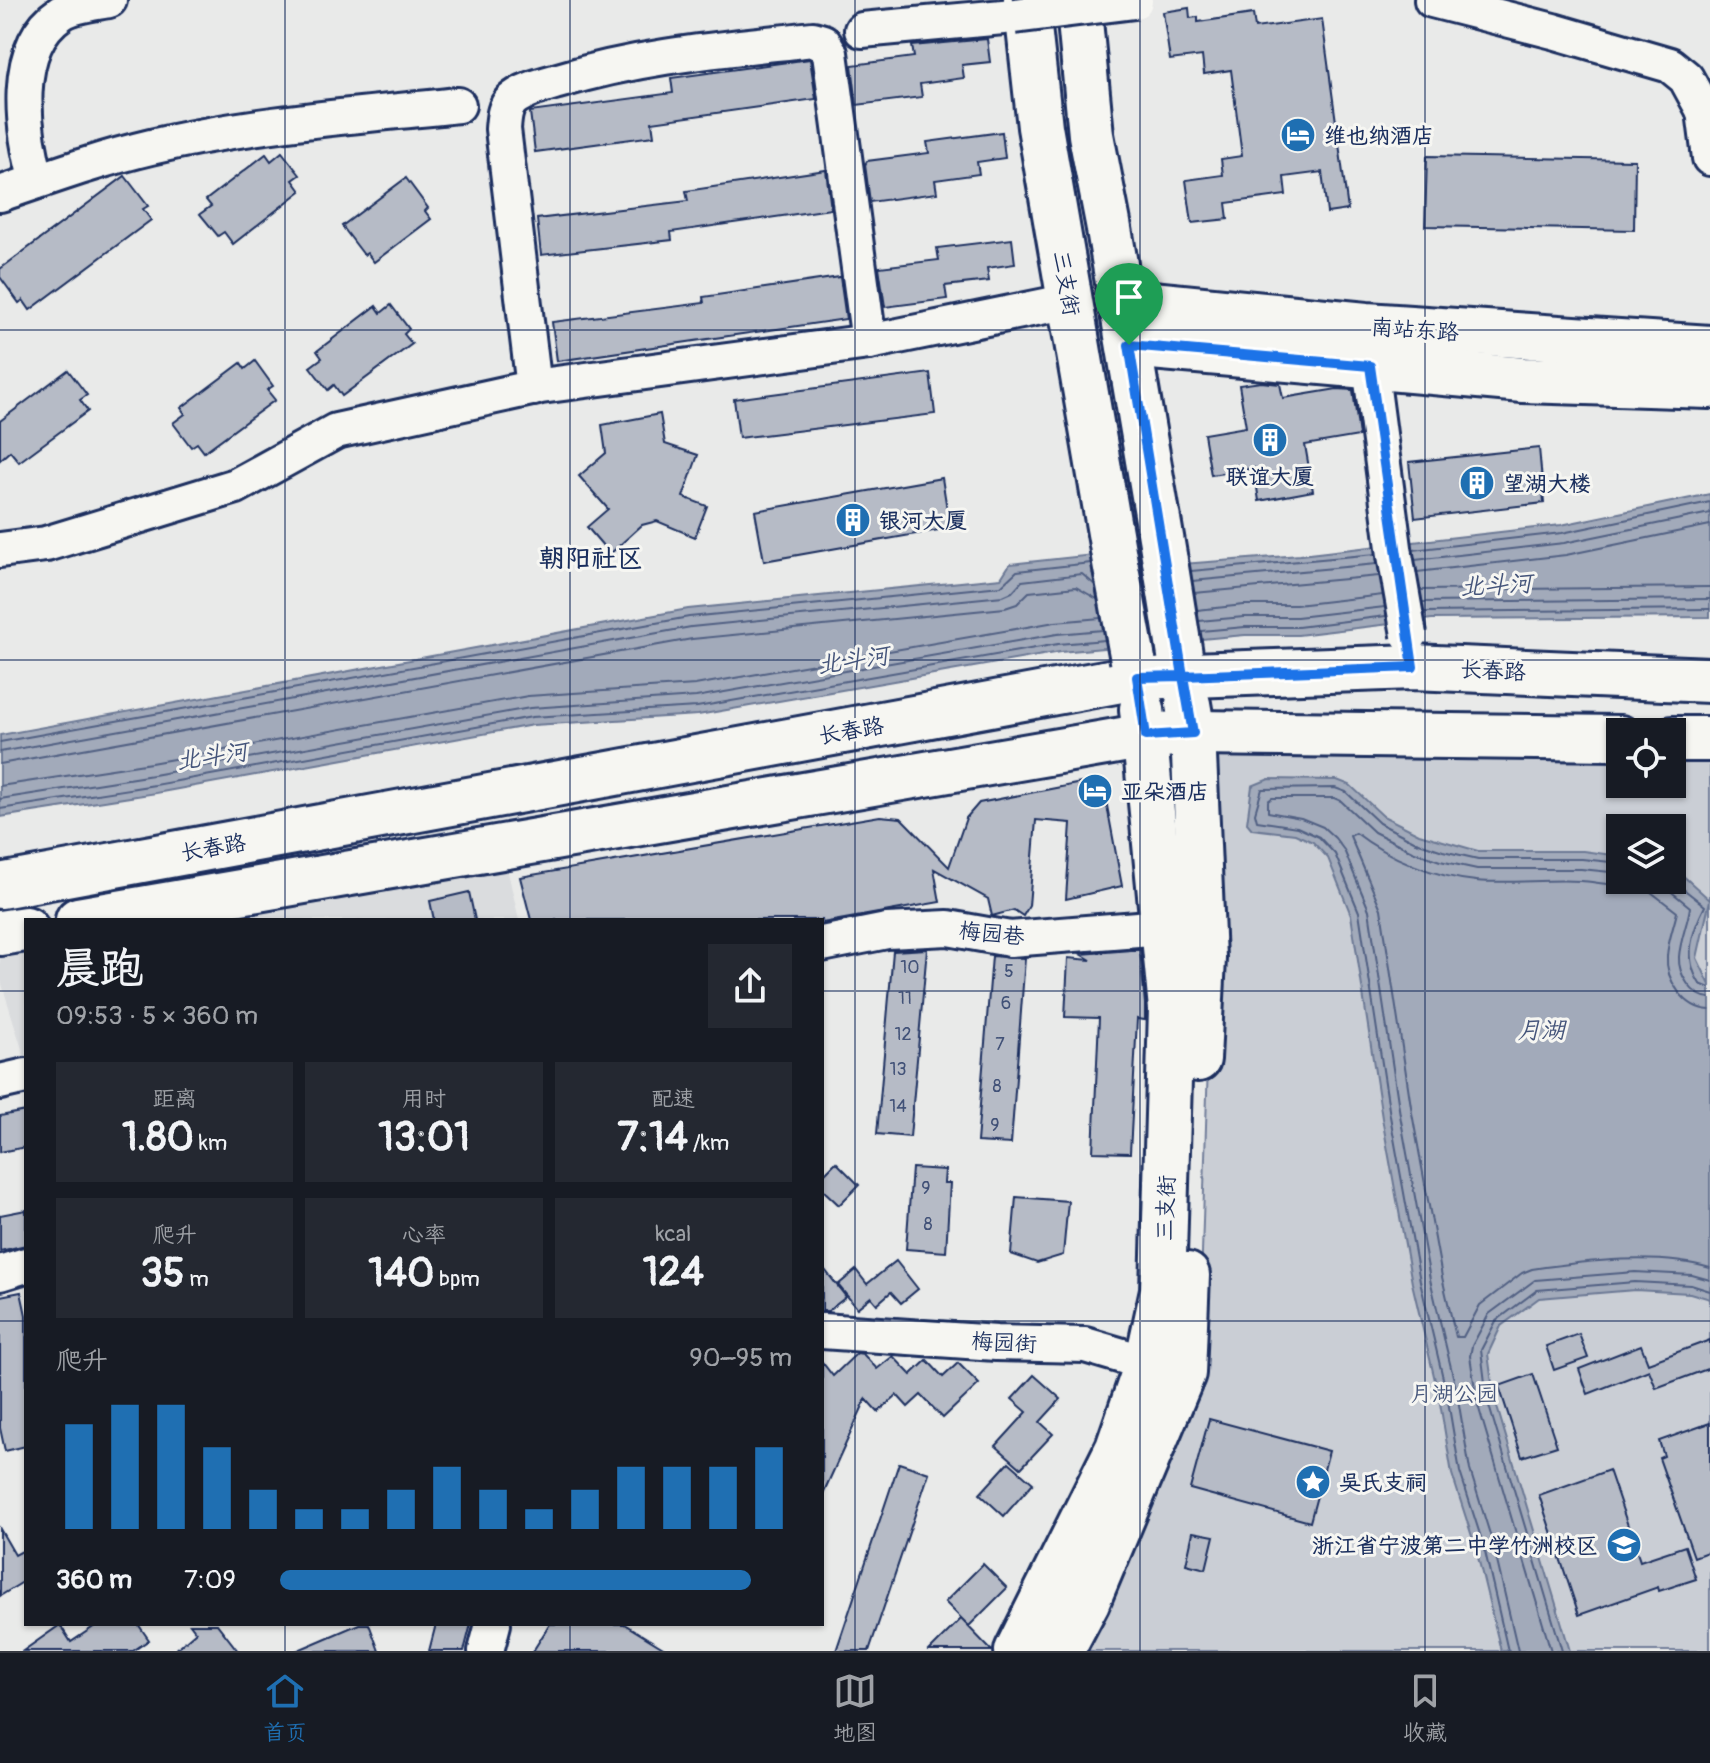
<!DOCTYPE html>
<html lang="zh">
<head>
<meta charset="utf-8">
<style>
  body { margin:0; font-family:Pangolin,"LXGW WenKai TC",sans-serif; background:#242831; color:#f1f3f6; height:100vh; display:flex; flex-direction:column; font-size:30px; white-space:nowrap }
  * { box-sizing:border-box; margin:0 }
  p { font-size:26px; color:#9ea1a6 }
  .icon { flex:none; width:44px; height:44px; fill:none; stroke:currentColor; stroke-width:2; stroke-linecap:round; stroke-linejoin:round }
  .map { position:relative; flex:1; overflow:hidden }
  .panel { position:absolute; left:24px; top:918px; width:800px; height:708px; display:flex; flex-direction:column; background:#171b24; border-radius:0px; box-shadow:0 2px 6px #0004 }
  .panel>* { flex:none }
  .tools { position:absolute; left:1606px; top:718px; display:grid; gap:16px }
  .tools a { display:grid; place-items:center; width:80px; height:80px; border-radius:0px; background:#171b24; box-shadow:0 2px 6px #0004; font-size:40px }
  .pin { position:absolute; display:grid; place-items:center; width:68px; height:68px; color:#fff; margin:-82px -34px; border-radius:50% 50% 50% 0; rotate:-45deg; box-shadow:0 0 8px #0007 }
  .pin .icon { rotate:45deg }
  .round { display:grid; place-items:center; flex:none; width:84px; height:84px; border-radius:0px; background:#242831 }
  .head { display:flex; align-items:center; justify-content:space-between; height:136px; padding:0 32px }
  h1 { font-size:44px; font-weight:700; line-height:60px }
  .metrics { display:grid; grid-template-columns:repeat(3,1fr); gap:12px; height:136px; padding:8px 32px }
  .metrics div { display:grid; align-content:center; border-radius:0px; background:#242831; text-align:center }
  .metrics b { font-size:40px; font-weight:700 }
  .metrics small { font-size:22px; font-weight:400 }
  .metrics p { font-size:22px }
  .chart { height:224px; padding:16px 32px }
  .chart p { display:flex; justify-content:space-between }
  .chart svg { width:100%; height:144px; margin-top:8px; stroke:#1f6fb2; stroke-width:6 }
  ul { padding:0 32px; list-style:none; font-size:26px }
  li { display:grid; grid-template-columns:128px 96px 1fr; align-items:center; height:60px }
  li i { height:20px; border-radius:10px; background:#1f6fb2 }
  .dock { display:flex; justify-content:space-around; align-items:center; height:112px; border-top:2px solid #363941; background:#171b24; font-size:22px; color:#9ea1a6 }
  .dock a { display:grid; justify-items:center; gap:4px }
  .dock .current { color:#1f6fb2 }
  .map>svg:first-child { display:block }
  .built { fill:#dadcde }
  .green { fill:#caced5; stroke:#727e9a; stroke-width:2; fill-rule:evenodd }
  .water { fill:#a2aaba; stroke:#6c7995; stroke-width:2 }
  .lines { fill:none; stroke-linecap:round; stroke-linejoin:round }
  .shore { stroke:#516083; stroke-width:2 }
  .building { fill:#b6bbc6; stroke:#1b2f5e; stroke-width:2 }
  .minor-casing { stroke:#1b2f5e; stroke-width:40 }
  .major-casing { stroke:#1b2f5e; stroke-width:50 }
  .minor { stroke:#f6f6f2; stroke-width:34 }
  .major { stroke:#f6f6f2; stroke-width:44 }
  .minor-bridge-casing { stroke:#1b2f5e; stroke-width:40; stroke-linecap:butt }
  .major-bridge-casing { stroke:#1b2f5e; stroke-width:50; stroke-linecap:butt }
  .minor-bridge { stroke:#f6f6f2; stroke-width:34 }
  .major-bridge { stroke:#f6f6f2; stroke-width:44 }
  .route-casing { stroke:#fff; stroke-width:16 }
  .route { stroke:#1a73e8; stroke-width:10 }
  .grid { fill:none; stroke:#1b2f5e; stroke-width:2; stroke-opacity:0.55 }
  .labels { text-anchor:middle; stroke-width:6; stroke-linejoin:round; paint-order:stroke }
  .number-label { font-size:18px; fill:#425278 }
  .poi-label { font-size:22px; font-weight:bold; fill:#1b2f5e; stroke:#f6f6f2; text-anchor:start }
  .street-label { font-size:22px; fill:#1b2f5e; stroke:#f6f6f2 }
  .park-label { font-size:22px; fill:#47577c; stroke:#f6f6f2 }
  .water-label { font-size:24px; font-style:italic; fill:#44547a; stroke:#f6f6f2 }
  .quarter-label { font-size:26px; font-weight:bold; fill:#1b2f5e; stroke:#f6f6f2 }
</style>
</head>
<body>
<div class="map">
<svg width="1710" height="1651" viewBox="0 0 1710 1651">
  <rect width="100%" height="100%" fill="#e9eae9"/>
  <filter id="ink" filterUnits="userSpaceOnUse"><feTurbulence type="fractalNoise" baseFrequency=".0125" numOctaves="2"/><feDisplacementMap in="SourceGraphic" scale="16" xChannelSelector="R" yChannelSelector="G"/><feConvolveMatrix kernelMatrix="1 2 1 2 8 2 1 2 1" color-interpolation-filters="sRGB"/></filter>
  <g filter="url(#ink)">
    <g class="built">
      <path d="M506,864L519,920H182Z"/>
      <path d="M26,947V1062L0,978V952Z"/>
    </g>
    <path class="green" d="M1209,742L1620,754V784H1672V757L1710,759V1651H1079L1198,1380L1209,1031ZM1620,828H1672V880H1620Z"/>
    <g class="water">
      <path d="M1710,494V617L1432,619L1298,635H1245L1060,652L698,715L533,725L156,793L0,817V735L688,609L1001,578L1010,564L1102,554L1103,570L1300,555L1561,525Z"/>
      <path d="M1269,779L1337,780L1350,785L1383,816L1419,834L1478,851H1583L1620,856V880H1672V871L1681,874L1710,900L1697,958L1710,985V1299L1690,1293L1635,1290L1539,1298L1501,1326L1488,1354L1494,1397L1570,1651H1501L1476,1549L1452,1474L1439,1397L1412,1283L1382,1118L1351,915L1328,858L1313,842L1295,834L1252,829L1247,823L1252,786Z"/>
    </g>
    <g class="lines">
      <g class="shore">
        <path d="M1413,550L1562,533L1710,502"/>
        <path d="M1415,560L1564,543L1710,513"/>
        <path d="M1191,571L1376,554"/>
        <path d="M1417,572L1566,555L1710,525"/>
        <path d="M1192,581L1377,564"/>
        <path d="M1420,590L1710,587"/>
        <path d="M1194,593L1379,576"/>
        <path d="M1422,602L1710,599"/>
        <path d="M1197,610L1244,605H1296L1383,595"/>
        <path d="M1424,612L1710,609"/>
        <path d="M1199,621L1244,617H1297L1385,607"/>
        <path d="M1201,631L1245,627H1298L1386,616"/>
        <path d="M0,742L689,617L1001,586L1017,571L1091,563"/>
        <path d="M0,752L691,627L1003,596L1012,592L1022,581L1082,574L1095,585"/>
        <path d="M0,764L692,639L1005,608L1017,604L1029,592L1076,587L1097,599"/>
        <path d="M0,786L151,763L528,696L695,685L1055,622L1101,618"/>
        <path d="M0,799L153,775L530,708L696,697L1057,634L1103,630"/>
        <path d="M0,809L155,785L532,717L697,707L1058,644L1105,640"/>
        <path d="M1635,880C1618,889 1600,882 1581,881C1546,879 1510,884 1476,881C1435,877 1388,858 1356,833L1350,836L1381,909L1412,1113L1442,1277L1456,1337H1463L1480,1305L1522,1273L1532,1269C1585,1261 1659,1252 1710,1268"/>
        <path d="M1644,880L1651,892L1677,912C1674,926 1668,941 1667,956C1665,980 1685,1009 1710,1010"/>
        <path d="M1657,880L1690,907C1688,923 1680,940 1679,957C1678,974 1692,997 1710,998"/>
        <path d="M1672,880L1705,906C1692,931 1683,958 1700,984L1710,988"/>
        <path d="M1508,1651L1484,1547L1460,1472L1447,1395L1420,1281L1390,1116L1359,912L1335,854L1319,837L1297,827L1257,821L1255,813L1262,789L1335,788L1346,792L1379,823L1416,842L1443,851L1478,859H1582L1620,863"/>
        <path d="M1518,1651L1493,1544L1470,1470L1457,1393L1430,1279L1400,1115L1369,910L1344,850L1335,838L1323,827L1301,818L1268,812V801L1272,798H1334L1341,801L1374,832L1412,851L1440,861L1477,869H1581L1620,873"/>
        <path d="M1551,1651L1477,1402L1470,1356L1472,1346L1489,1314L1535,1280L1635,1272L1692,1275L1710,1280"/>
        <path d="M1562,1651L1487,1399L1481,1350L1496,1321L1537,1290L1635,1282L1691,1285L1710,1291"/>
      </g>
    </g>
    <g class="building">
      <path d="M1189,8L1190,18L1198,17V22L1253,14L1255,28L1322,19L1348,210L1327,213L1322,172L1284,177L1286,195L1226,203L1228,219L1192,223L1186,180L1223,175L1221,159L1242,156L1231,70L1204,74L1202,56L1170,60L1163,12Z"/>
      <path d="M987,39L990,62L962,65L964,78L920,84L922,97L857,105L852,65L914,57L912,46Z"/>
      <path d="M810,59L816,99L652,122L654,136L535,152L530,112L673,93L671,78Z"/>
      <path d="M1002,132L1005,158L977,162L979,174L935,180L937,193L870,202L865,165L867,161L929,153L927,142Z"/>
      <path d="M282,152L300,175L293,180L301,191L233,244L224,232L218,236L200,214L211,206L206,200L266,154L271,161Z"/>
      <path d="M1427,156L1635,160L1634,230L1425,226Z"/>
      <path d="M826,170L831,209L671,232L672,240L541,255L537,219L688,201L686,191Z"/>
      <path d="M125,176L148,206L143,209L151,220L30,310L23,300L19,303L0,277V269Z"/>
      <path d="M406,178L428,208L425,211L431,219L374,262L367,253L364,255L342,226Z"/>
      <path d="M1012,239L1015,264L987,268L989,281L945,286L947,299L885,307L879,267L939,260L937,248Z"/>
      <path d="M840,277L846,319L557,361L552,322L704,303L703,297Z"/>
      <path d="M391,305L409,329L404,334L412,344L342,396L334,385L328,390L310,367L322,358L317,351L376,306L381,313Z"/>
      <path d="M255,361L273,386L267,390L275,400L204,452L197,443L191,447L173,423L185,414L181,408L241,363L245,369Z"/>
      <path d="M68,370L87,395L80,400L88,411L19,462L10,451L0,460V421Z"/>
      <path d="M930,373L935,414L739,438L734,399Z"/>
      <path d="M1261,382L1280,384L1283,398L1337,389L1353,390L1359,436L1305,445L1313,491L1259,501L1254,468L1211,475L1204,434L1246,427L1239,385Z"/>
      <path d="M660,414L665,444L698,455L683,497L707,506L695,537L657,521L642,525L610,554L587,527L608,509L579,476L606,453L602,425Z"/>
      <path d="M1539,448L1544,503L1415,518L1409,462Z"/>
      <path d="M942,478L950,528L764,561L755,511Z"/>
      <path d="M1102,779L1122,886L1066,899L1071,823L1036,820L1029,906L1023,916L1014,910L992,916L988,899L934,869L940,902L822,923V920H531L520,877L880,816L901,818L949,867L966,818L979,803Z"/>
      <path d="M469,892L475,920H434L430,901Z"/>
      <path d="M927,949L910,1137L877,1134L893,951Z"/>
      <path d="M1131,950H1140L1145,1004V1020L1137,1019L1130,1153L1093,1152L1099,1018L1065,1017L1068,958L1091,960L1081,954Z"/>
      <path d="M992,956L1025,958L1011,1144L977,1142Z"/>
      <path d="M26,1111V1147L0,1152V1116Z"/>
      <path d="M836,1162L859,1185L839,1205L822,1189V1176Z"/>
      <path d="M912,1168L945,1170L944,1183H950L946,1252L906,1249Z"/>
      <path d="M1016,1197L1068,1201L1063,1255L1037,1263L1011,1254Z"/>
      <path d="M26,1210V1245L0,1251V1215Z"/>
      <path d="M896,1261L918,1289L901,1303L891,1292L877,1304L871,1297L857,1308L838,1285L856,1270L867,1284Z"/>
      <path d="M822,1266L846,1297L828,1311H822Z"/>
      <path d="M21,1292L26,1315V1446L5,1451L0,1428V1296Z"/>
      <path d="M1579,1334L1588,1358L1554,1370L1546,1346Z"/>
      <path d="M1710,1340V1368L1656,1388L1649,1370L1588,1394L1579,1369L1641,1345L1648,1363Z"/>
      <path d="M857,1353L863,1354L877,1369L893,1356L911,1375L927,1360L943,1377L958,1363L979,1384L943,1418L921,1395L908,1407L897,1395L878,1412L866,1399L822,1496V1362L833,1376Z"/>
      <path d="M1533,1374L1557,1446L1522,1457L1499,1386Z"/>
      <path d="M1034,1375L1061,1399L1040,1422L1053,1434L1021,1468L996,1446L1027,1412L1012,1399Z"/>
      <path d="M1209,1419L1329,1451L1310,1522L1190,1489Z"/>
      <path d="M1710,1423V1551L1694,1557L1659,1458L1664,1456L1659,1441Z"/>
      <path d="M1009,1462L1033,1483L1004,1516L980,1494Z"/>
      <path d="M899,1463L929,1473L869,1651H836Z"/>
      <path d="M1609,1470L1640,1561L1685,1546L1696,1579L1659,1591L1658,1587L1579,1615L1539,1495Z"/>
      <path d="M0,1529L15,1555L26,1549V1580L0,1596Z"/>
      <path d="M1193,1532L1214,1536L1206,1569L1186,1564Z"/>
      <path d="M983,1564L1007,1588L969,1626L945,1602Z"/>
      <path d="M961,1619L992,1651H929Z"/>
      <path d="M98,1624H138L149,1640L133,1651H23L60,1625L71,1642Z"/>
      <path d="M190,1624H217L238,1651H174L196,1632Z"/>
      <path d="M359,1624H369L379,1651H296Z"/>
      <path d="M436,1624H471L464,1651H429Z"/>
      <path d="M550,1624H624L668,1651H533Z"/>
    </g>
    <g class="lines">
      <defs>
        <g id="minor">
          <path d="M1432,0L1553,31L1670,65L1686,78L1704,111"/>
          <path d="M862,30L1014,16"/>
          <path d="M1710,111H1704L1710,158"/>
          <path d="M37,181C23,132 10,47 61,13C73,5 94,3 109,0"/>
          <path d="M0,194C50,177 100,159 151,147C251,123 356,116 458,105"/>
          <path d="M1370,366L1395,555"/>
          <path d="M534,388L503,129C504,118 504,108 512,100C523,90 544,85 558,81C643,55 725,49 813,39L823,42L830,53L869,342"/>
          <path d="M0,550L46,544L236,486L336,431L541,386L869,342L1070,301"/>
          <path d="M822,944L887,931L948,928L1010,939L1163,927"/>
          <path d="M0,1082L26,1076"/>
          <path d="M0,1273L26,1265"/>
          <path d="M822,1331L996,1343L1085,1345L1170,1370"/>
          <path d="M486,1651L493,1624"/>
        </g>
        <g id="major">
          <path d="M1026,0L1040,127L1116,568"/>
          <path d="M1078,0L1091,135L1108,223L1165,561"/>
          <path d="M1121,301L1366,325L1710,348"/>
          <path d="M1129,345L1523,380L1710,386"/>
          <path d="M1188,704L1193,733L1203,958L1198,1059"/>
          <path d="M1672,739H1710"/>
          <path d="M0,886L1137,677L1413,667L1710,680"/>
          <path d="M78,920L1146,736L1193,733L1620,738"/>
          <path d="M0,933L26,929"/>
          <path d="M1017,1651L1118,1448L1147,1364L1163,1290L1171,1009L1142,709"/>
          <path d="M1061,1651L1087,1602L1183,1373L1187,1275"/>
        </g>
      </defs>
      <use href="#minor" class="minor-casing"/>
      <use href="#major" class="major-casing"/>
      <use href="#minor" class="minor"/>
      <use href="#major" class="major"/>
      <defs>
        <g id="minor-bridge">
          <path d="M1014,16L1135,1"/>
          <path d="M1395,555L1409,635"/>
        </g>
        <g id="major-bridge">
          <path d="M1165,561L1180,655"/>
          <path d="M1116,568L1133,660"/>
        </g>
      </defs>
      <use href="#minor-bridge" class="minor-bridge-casing"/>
      <use href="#major-bridge" class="major-bridge-casing"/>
      <use href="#minor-bridge" class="minor-bridge"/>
      <use href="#major-bridge" class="major-bridge"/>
    </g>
  </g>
  <g class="lines" filter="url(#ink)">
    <defs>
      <path id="route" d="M1129,345L1183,676L1137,677L1146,736L1193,733L1183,676L1413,667L1370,366L1129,345"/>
    </defs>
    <use href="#route" class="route-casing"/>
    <use href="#route" class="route"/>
  </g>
  <path class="grid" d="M285,0V920M570,0V920M855,0V1651M1140,0V1651M1425,0V1651M0,330H1710M0,660H1710M0,991H26M822,991H1710M0,1321H26M822,1321H1710M285,1624V1651M570,1624V1651"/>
  <defs>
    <symbol id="hotel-disc" viewBox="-11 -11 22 22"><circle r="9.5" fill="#1f6fb2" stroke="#f6f6f2"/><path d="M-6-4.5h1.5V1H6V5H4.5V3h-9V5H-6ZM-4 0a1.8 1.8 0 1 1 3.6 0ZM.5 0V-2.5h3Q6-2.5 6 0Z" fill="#fff"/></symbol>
    <symbol id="building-disc" viewBox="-11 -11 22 22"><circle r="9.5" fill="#1f6fb2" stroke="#f6f6f2"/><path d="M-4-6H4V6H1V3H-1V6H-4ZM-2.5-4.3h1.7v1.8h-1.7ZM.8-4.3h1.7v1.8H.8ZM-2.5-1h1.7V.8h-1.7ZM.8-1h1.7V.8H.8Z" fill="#fff"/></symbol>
    <symbol id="sight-disc" viewBox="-11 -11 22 22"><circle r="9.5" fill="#1f6fb2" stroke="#f6f6f2"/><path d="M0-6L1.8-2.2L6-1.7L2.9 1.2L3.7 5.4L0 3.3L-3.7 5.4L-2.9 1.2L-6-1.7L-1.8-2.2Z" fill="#fff"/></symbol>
    <symbol id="school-disc" viewBox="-11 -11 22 22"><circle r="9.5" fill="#1f6fb2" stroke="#f6f6f2"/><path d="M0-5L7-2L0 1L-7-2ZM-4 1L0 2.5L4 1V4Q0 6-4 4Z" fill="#fff"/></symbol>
  </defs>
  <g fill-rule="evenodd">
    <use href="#hotel-disc" x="1278" y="115" width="40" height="40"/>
    <use href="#building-disc" x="1250" y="420" width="40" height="40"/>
    <use href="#building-disc" x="1457" y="463" width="40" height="40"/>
    <use href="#building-disc" x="833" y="500" width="40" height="40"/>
    <use href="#hotel-disc" x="1075" y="771" width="40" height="40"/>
    <use href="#sight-disc" x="1293" y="1462" width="40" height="40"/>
    <use href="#school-disc" x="1604" y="1525" width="40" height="40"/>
  </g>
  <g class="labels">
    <g class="number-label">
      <text x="910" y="973">10</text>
      <text x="1009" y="977">5</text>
      <text x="905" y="1004">11</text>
      <text x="1006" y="1009">6</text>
      <text x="903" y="1040">12</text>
      <text x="1000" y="1050">7</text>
      <text x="898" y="1075">13</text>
      <text x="997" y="1092">8</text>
      <text x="898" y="1112">14</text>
      <text x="995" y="1131">9</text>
      <text x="926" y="1194">9</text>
      <text x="928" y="1230">8</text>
    </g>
    <g class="poi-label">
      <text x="1324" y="143">维也纳酒店</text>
      <text x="1270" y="484" text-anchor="middle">联谊大厦</text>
      <text x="1503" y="491">望湖大楼</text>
      <text x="879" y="528">银河大厦</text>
      <text x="1121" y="799">亚朵酒店</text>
      <text x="1339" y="1490">吴氏支祠</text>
      <text x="1598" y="1553" text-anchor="end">浙江省宁波第二中学竹洲校区</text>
    </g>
    <g class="street-label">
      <text transform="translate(1067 283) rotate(80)" y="8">三支街</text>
      <text transform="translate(1415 329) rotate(4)" y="8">南站东路</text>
      <text transform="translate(1493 670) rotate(3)" y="8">长春路</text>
      <text transform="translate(851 730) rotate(-10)" y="8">长春路</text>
      <text transform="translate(213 847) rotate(-10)" y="8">长春路</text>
      <text transform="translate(992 933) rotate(6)" y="8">梅园巷</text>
      <text transform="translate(1165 1208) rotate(-88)" y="8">三支街</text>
      <text transform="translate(1004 1342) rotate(3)" y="8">梅园街</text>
    </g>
    <g class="park-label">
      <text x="1454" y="1401">月湖公园</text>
    </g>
    <g class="water-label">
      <text transform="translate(1496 585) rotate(-3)" y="8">北斗河</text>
      <text transform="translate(853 660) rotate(-8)" y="8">北斗河</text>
      <text transform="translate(212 756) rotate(-8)" y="8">北斗河</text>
      <text x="1541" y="1038">月湖</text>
    </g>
    <g class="quarter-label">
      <text x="591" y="567">朝阳社区</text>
    </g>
  </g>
</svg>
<div class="tools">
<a><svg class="icon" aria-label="locate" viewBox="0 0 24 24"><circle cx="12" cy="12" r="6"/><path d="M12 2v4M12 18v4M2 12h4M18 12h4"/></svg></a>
<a><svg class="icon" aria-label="layers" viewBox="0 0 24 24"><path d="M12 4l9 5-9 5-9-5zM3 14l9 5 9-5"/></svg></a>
</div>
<div class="pin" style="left:1129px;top:345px;background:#1e9e55"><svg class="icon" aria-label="arrive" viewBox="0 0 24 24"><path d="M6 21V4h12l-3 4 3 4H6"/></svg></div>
<section class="panel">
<div class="head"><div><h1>晨跑</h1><p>09:53 · 5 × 360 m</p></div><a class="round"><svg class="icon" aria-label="share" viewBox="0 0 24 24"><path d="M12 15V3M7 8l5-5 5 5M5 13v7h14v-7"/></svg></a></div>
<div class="metrics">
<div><p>距离</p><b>1.80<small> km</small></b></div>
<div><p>用时</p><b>13:01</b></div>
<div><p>配速</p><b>7:14<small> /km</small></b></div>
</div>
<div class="metrics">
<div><p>爬升</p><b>35<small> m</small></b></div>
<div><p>心率</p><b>140<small> bpm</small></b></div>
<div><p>kcal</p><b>124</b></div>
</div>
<div class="chart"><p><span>爬升</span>90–95 m</p>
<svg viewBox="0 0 160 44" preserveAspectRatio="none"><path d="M5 44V12M15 44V6M25 44V6M35 44V19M45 44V32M55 44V38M65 44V38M75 44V32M85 44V25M95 44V32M105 44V38M115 44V32M125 44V25M135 44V25M145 44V25M155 44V19"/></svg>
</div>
<ul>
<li><b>360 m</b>7:09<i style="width:92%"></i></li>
</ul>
</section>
</div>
<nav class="dock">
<a class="current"><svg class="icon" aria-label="home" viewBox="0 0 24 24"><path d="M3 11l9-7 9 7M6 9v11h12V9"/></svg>首页</a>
<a><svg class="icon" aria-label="map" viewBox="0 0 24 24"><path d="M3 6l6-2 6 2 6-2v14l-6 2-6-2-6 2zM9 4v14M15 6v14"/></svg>地图</a>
<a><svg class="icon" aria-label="saved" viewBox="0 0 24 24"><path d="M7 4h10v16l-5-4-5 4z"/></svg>收藏</a>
</nav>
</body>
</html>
